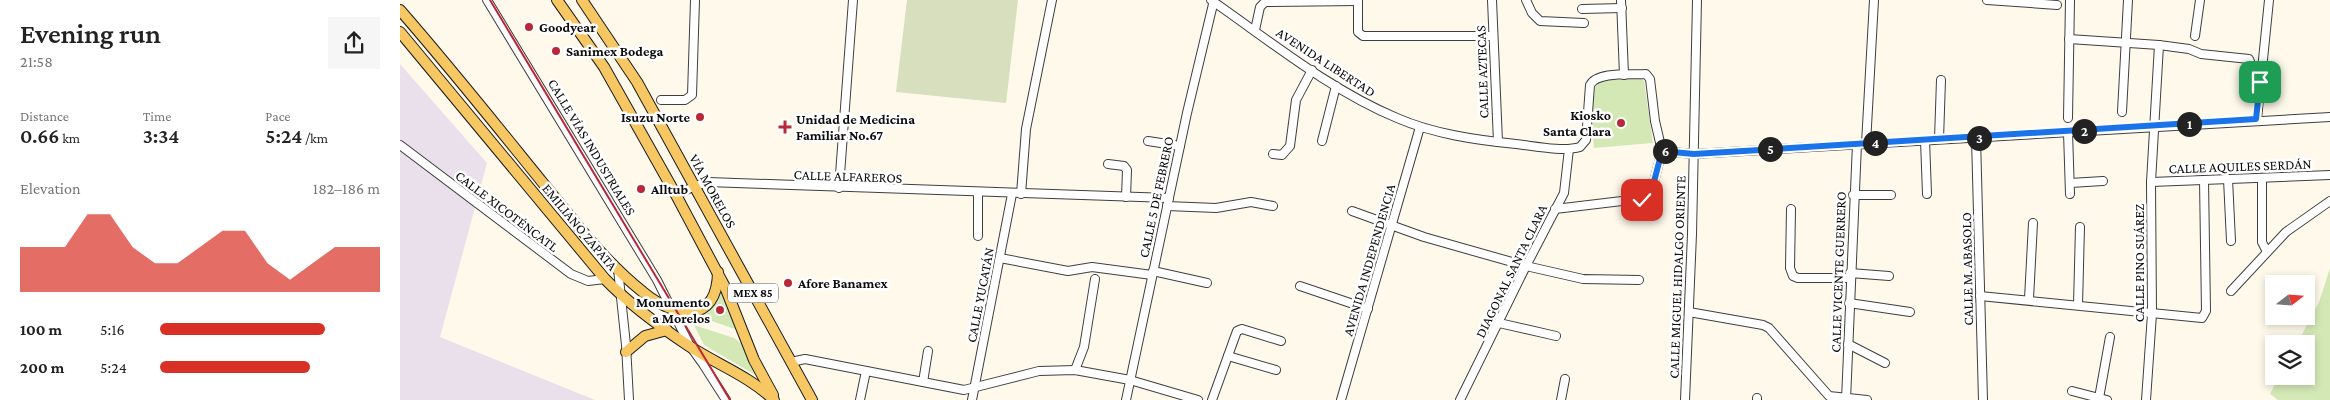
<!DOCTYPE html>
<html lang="en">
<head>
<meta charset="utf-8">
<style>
  body { margin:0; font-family:"Crimson Pro",serif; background:#f6f6f6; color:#222; height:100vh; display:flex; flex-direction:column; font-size:19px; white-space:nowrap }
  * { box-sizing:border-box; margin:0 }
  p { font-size:16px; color:#767676 }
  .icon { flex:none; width:28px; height:28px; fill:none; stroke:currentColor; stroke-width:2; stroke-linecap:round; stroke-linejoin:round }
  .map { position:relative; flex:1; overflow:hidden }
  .sheet { display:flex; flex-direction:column; background:#fff; width:400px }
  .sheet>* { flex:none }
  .needle { width:32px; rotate:73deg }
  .fabs { position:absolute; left:1865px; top:275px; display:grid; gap:10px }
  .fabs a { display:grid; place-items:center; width:50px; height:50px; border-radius:0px; background:#fff; box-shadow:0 2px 8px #0003; font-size:25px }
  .pin { position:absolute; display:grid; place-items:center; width:42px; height:42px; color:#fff; margin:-21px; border-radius:10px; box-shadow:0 2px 8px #0006 }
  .km { position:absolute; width:25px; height:25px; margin:-12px; border-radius:50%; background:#222; color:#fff; font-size:14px; line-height:25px; text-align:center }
  .round { display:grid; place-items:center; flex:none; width:52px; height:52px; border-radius:0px; background:#f6f6f6 }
  .headline { display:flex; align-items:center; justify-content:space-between; height:85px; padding:0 20px }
  h1 { font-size:28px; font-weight:600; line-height:38px }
  .stats { display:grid; grid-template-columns:repeat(3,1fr); gap:8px; height:85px; padding:5px 20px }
  .stats div { display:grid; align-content:center }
  .stats b { font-size:21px; font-weight:600 }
  .stats small { font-size:14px; font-weight:400 }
  .stats p { font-size:14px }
  .chart { height:140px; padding:10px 20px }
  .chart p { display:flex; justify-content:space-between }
  .chart svg { width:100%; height:90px; margin-top:5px; fill:#d93025; opacity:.7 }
  ul { padding:0 20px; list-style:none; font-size:16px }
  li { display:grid; grid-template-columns:80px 60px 1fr; align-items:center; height:38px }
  li i { height:12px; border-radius:6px; background:#d93025 }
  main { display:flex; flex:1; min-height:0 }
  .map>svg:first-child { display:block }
  .industrial { fill:#e9e0eb }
  .green { fill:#d4e8b6 }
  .cemetery { fill:#d7dfbe }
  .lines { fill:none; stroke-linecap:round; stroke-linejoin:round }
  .minor-casing { stroke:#3f3f3f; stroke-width:10 }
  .major-casing { stroke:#1d1d1d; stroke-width:12 }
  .minor { stroke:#fff; stroke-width:8 }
  .major { stroke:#f6c763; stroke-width:10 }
  .rail { stroke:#b92739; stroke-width:2 }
  .route-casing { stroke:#fff; stroke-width:10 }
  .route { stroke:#1a73e8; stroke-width:6 }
  .poi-dot { fill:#b92739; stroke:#fff; stroke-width:2 }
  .labels { text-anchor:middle; stroke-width:5; stroke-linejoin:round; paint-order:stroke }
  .shield { fill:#fff; stroke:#555; stroke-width:1 }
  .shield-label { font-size:12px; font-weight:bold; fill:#0c0c0c }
  .poi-label { font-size:14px; font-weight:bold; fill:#0c0c0c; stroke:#fff; text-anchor:start }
  .street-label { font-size:14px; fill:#0c0c0c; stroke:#fff }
</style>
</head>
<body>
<main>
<section class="sheet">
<div class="headline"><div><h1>Evening run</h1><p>21:58</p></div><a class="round"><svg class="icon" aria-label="share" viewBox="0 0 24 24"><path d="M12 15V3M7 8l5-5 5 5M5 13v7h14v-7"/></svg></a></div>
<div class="stats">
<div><p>Distance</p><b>0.66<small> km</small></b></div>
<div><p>Time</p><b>3:34</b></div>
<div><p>Pace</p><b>5:24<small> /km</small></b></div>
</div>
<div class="chart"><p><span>Elevation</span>182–186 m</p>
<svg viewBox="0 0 160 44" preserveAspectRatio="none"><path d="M0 44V22L10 22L20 22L30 6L40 6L50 22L60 30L70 30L80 22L90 14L100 14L110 30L120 38L130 30L140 22L150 22L160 22V44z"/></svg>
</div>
<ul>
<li><b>100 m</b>5:16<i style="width:75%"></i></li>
<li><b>200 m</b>5:24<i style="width:68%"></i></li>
</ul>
</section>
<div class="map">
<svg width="1930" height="400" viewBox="0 0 1930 400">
  <rect width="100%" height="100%" fill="#fff9eb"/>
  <path class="industrial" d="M0,64L87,163L40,337L195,400H0Z"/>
  <g class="green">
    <path d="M1241,78L1244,81L1253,143L1194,148C1193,131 1187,92 1200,80Z"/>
    <path d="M1930,268V400H1878L1870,394L1879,376H1906V344H1897L1919,302Z"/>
    <path d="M321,288L338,330L297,316L303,313Z"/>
    <path d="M294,325L334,338L343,345L357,376L304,345Z"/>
  </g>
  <path class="cemetery" d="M507,0H618L606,103L496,92Z"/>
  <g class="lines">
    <defs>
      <g id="minor">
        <path d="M87,0L257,280L290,346L303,364L326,400"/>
        <path d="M811,0C870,41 930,90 997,118C1034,134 1076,140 1116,144C1134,146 1163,152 1180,147L1186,140L1190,85C1197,71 1232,75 1246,74L1250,79L1255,121L1262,151"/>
        <path d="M958,0V32L963,36H1093"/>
        <path d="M1092,0L1098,142"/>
        <path d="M1126,0L1132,13L1140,21L1184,23"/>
        <path d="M1221,0L1224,75"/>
        <path d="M1587,0L1657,5"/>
        <path d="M1182,9L1222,8"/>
        <path d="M855,30L860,7L865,2L958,1"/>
        <path d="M1795,36L1800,0"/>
        <path d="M1669,39L1759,45L1789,49L1801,54L1849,59L1851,64L1850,79L1860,82"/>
        <path d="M261,100H285L292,95L295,0"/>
        <path d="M1722,112L1728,0"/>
        <path d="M1668,118L1670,0"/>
        <path d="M1857,119L1869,0"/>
        <path d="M1668,132L1670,194"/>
        <path d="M1576,138L1583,400"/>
        <path d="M1539,139L1541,80"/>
        <path d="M1525,140L1527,194"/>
        <path d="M748,141L780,146"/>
        <path d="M922,141L936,86"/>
        <path d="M1466,144L1474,0"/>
        <path d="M0,145L171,274L188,281L205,279"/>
        <path d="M1262,151L1294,154L1930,117"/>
        <path d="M873,154L882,155L890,146L896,100L912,70"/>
        <path d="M708,164L724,166L727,170L726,197"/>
        <path d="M1862,178V242L1867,252"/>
        <path d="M1828,179L1831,241"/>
        <path d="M1751,182L1930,175"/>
        <path d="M1670,183L1703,181"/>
        <path d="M439,188L453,0"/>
        <path d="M621,194L626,129L652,0"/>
        <path d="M276,195L295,186L308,182L769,198"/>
        <path d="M1453,195H1491"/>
        <path d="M767,206L816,208L851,202L873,206"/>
        <path d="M1155,209L1247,198L1251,193L1262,151"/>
        <path d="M1391,209L1390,268L1393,276L1398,278H1450"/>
        <path d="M952,211L1024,237L1126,266L1183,279L1239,280"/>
        <path d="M578,236V193"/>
        <path d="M600,258L668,271L692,267L752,275"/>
        <path d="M218,269L226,345L229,400"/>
        <path d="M753,271L807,283"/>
        <path d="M1450,273L1489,276"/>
        <path d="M900,286L968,309"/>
        <path d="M1831,291L1886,232L1930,201"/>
        <path d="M1580,296L1802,318L1806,311L1804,180"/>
        <path d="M1629,299L1633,223"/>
        <path d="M1449,303L1510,312"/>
        <path d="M1678,305L1680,227"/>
        <path d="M1289,312L1363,325L1369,328L1429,396L1467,400"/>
        <path d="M1099,323L1156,336"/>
        <path d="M1448,344L1485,363"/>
        <path d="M828,356L876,370"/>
        <path d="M391,362L405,359L564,390L639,371L675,370L730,380L798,400"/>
        <path d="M675,370L684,347L695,279"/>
        <path d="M523,382L528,351"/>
        <path d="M1672,391L1707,400"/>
        <path d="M1699,398L1710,337"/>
        <path d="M460,400L466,371"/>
        <path d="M572,400L612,194"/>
        <path d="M726,400L787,113L814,0"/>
        <path d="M812,400L837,331L842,329L881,341"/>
        <path d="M941,400L1020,127"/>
        <path d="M1060,400L1126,266L1164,193L1169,149"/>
        <path d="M1161,400L1165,379"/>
        <path d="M1285,400L1292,234L1297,0"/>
        <path d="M1357,400V398"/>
        <path d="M1446,400L1457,144"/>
        <path d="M1746,400L1752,314L1751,182L1759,45"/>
      </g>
      <g id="major">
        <path d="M157,0L204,67L276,195L325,287L354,360L373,395"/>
        <path d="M182,0L237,82L412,400"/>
        <path d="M0,10C49,66 96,125 143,183C174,221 204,261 243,292C273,317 317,326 318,272"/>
        <path d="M0,32L205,279C230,305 259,326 289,346C318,365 349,376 374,400"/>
        <path d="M226,352L245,336L267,330"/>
      </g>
    </defs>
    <use href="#minor" class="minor-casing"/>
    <use href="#major" class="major-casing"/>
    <use href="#minor" class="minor"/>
    <use href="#major" class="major"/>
    <path class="rail" d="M90,0L330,400"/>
  </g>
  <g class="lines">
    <defs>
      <path id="route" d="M1242,200L1247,198L1251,193L1262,151L1294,154L1856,119L1860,82"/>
    </defs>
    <use href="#route" class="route-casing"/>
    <use href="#route" class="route"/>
  </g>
  <g class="poi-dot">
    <circle cx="129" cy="27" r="5"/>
    <circle cx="156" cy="51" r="5"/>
    <circle cx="300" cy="117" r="5"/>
    <circle cx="1221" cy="123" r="5"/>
    <path d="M382.5 119.5h5v5h5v5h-5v5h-5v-5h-5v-5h5z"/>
    <circle cx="241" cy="189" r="5"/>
    <circle cx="388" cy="283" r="5"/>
    <circle cx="320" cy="310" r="5"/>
  </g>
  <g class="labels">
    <rect class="shield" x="328" y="283.5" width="50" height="19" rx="4"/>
    <g class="shield-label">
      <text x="353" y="297">MEX 85</text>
    </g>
    <g class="poi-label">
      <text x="139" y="32">Goodyear</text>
      <text x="166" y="56">Sanimex Bodega</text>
      <text x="1211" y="120" text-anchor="end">Kiosko<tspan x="1211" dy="16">Santa Clara</tspan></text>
      <text x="290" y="122" text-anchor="end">Isuzu Norte</text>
      <text x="396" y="124">Unidad de Medicina<tspan x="396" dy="16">Familiar No.67</tspan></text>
      <text x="251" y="194">Alltub</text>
      <text x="398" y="288">Afore Banamex</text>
      <text x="310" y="307" text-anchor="end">Monumento<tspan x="310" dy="16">a Morelos</tspan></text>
    </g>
    <g class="street-label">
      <text transform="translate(926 62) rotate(33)" y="5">AVENIDA LIBERTAD</text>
      <text transform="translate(1082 72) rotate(-92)" y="5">CALLE AZTECAS</text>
      <text transform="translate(192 147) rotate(59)" y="5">CALLE VÍAS INDUSTRIALES</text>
      <text transform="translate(1840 166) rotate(-2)" y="5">CALLE AQUILES SERDÁN</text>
      <text transform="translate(448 176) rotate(2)" y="5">CALLE ALFAREROS</text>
      <text transform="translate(313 191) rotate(61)" y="5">VÍA MORELOS</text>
      <text transform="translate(756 197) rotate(-78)" y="5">CALLE 5 DE FEBRERO</text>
      <text transform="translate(107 211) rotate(37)" y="5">CALLE XICOTÉNCATL</text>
      <text transform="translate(180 227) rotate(50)" y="5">EMILIANO ZAPATA</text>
      <text transform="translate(969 260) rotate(-74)" y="5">AVENIDA INDEPENDENCIA</text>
      <text transform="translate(1739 263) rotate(-90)" y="5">CALLE PINO SUÁREZ</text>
      <text transform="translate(1567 269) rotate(-91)" y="5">CALLE M. ABASOLO</text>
      <text transform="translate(1111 271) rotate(-64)" y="5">DIAGONAL SANTA CLARA</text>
      <text transform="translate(1438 272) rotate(-88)" y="5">CALLE VICENTE GUERRERO</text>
      <text transform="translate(1277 277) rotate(-88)" y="5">CALLE MIGUEL HIDALGO ORIENTE</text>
      <text transform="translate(580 295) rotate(-79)" y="5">CALLE YUCATÁN</text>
    </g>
  </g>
</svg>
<div class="fabs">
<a><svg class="needle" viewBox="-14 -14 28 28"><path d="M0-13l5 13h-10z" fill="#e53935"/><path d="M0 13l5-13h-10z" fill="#767676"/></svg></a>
<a><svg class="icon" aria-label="layers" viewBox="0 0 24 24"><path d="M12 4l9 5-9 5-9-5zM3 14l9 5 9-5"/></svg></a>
</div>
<div class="pin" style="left:1860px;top:82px;background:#1e9e55"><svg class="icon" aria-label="arrive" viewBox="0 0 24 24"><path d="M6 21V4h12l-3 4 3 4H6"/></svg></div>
<div class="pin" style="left:1242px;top:200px;background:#d93025"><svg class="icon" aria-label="check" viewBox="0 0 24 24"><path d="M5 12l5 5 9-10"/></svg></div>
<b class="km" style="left:1789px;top:124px">1</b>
<b class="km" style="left:1684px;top:131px">2</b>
<b class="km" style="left:1579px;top:138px">3</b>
<b class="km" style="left:1475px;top:143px">4</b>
<b class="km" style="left:1370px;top:149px">5</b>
<b class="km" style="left:1265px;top:151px">6</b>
</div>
</main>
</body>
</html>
